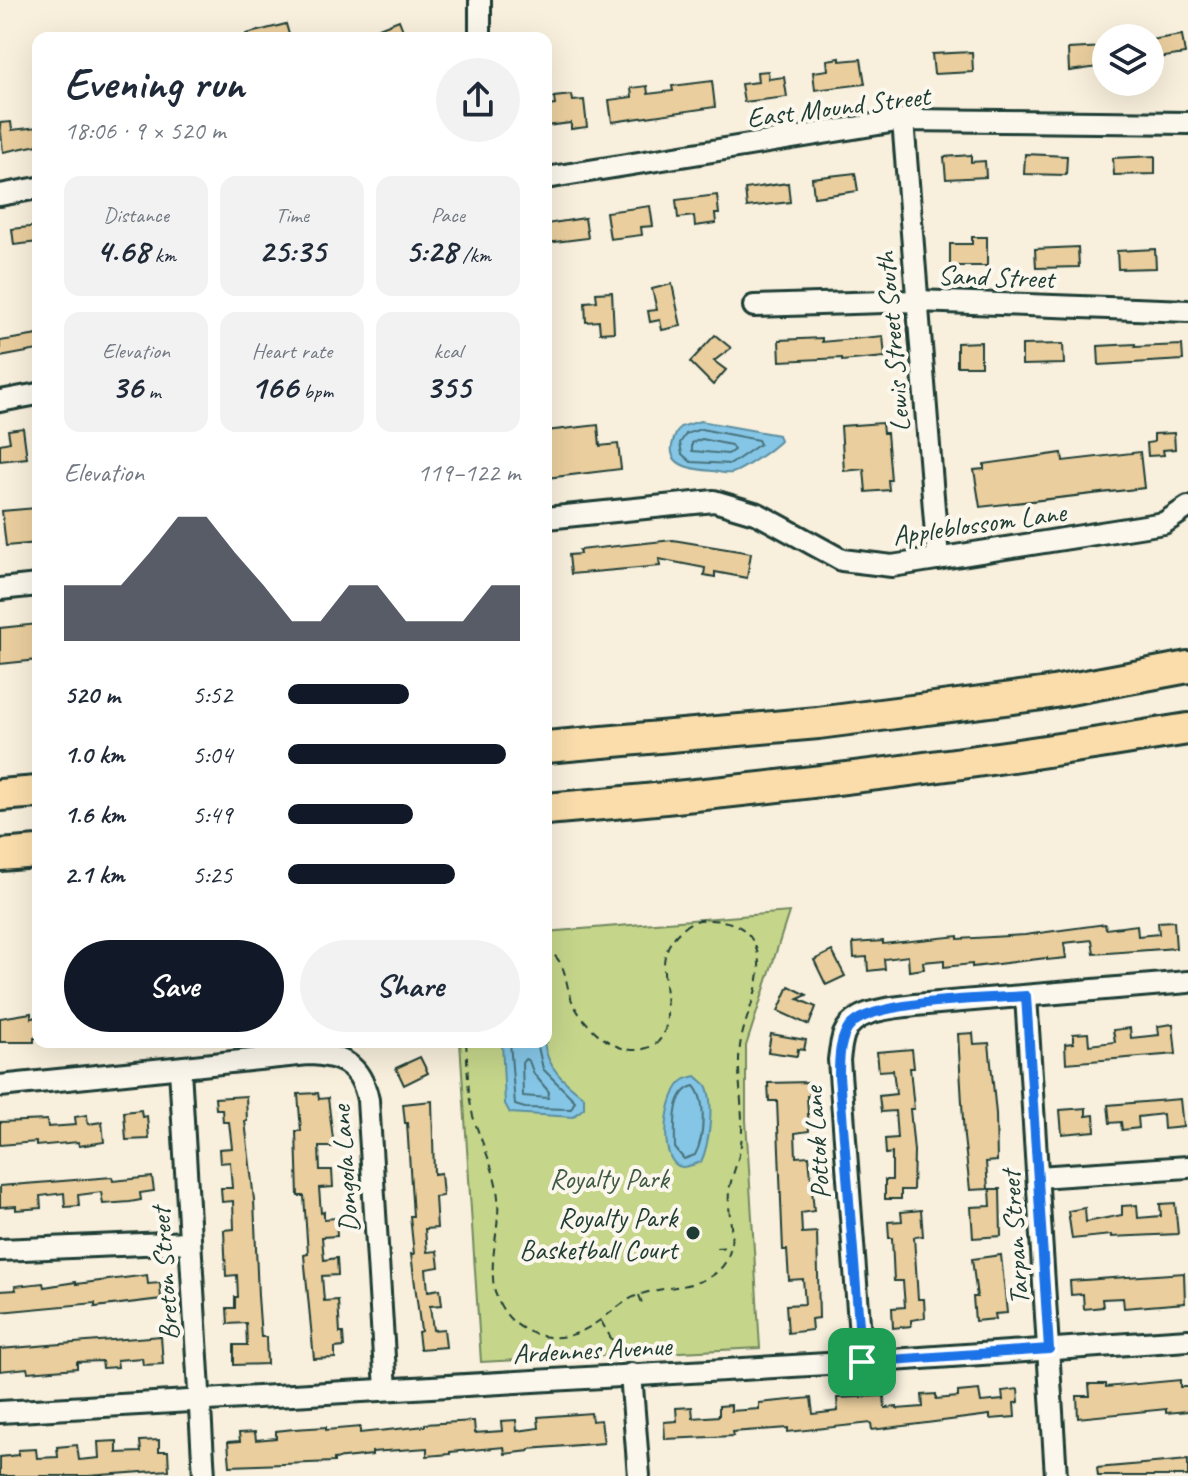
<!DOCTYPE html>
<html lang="en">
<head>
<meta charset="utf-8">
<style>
  body { margin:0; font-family:Caveat,sans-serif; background:#f2f2f3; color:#1f2937; height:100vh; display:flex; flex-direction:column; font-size:30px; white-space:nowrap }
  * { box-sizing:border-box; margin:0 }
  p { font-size:26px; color:#747a83 }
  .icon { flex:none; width:44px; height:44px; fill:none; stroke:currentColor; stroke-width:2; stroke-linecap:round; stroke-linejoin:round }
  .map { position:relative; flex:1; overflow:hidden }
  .drawer { position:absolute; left:32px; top:32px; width:520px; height:1016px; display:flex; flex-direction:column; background:#fff; border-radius:16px; box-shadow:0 8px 32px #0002 }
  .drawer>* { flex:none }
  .controls { position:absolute; left:1092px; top:24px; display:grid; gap:16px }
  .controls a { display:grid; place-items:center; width:72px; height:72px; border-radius:50%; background:#fff; box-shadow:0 8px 32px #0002; font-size:40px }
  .pin { position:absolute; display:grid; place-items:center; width:68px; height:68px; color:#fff; margin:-34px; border-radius:16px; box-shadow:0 4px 12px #0006 }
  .round { display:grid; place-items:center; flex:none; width:84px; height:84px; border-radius:42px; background:#f2f2f3 }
  .headline { display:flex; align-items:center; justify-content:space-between; height:136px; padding:0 32px }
  h1 { font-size:44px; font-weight:700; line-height:60px }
  .metrics { display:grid; grid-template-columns:repeat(3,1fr); gap:12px; height:136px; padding:8px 32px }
  .metrics div { display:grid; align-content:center; border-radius:16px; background:#f2f2f3; text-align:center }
  .metrics b { font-size:34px; font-weight:700 }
  .metrics small { font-size:22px; font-weight:400 }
  .metrics p { font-size:22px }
  .chart { height:224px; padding:16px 32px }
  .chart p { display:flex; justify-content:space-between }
  .chart svg { width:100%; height:144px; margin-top:8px; fill:#111827; opacity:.7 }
  .action { display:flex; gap:16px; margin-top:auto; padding:16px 32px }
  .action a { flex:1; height:92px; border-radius:48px; background:#111827; color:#fff; font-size:32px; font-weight:700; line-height:92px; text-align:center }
  .action a+a { background:#f2f2f3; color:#1f2937 }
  ul { padding:0 32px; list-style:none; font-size:26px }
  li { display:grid; grid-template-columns:128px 96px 1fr; align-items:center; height:60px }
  li i { height:20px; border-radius:10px; background:#111827 }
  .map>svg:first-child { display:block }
  .park { fill:#c5d58a; stroke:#72895f; stroke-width:2 }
  .water { fill:#85c5e6; stroke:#5c8f9f; stroke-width:2 }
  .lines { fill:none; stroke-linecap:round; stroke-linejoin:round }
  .shore { stroke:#48737b; stroke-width:2 }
  .building { fill:#eace9e; stroke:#1f3d34; stroke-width:2 }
  .minor-casing { stroke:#1f3d34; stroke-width:26 }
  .highway-casing { stroke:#1f3d34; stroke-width:36 }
  .path { stroke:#1f3d34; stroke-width:2; stroke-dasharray:8 6; stroke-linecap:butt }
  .minor { stroke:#fbf7ec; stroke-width:20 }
  .highway { stroke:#faddab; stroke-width:30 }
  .route-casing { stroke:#fff; stroke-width:16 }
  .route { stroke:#1a73e8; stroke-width:10 }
  .poi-dot { fill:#1f3d34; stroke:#fbf7ec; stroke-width:3 }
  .labels { text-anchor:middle; stroke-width:8; stroke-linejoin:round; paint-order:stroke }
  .street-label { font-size:28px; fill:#1f3d34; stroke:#fbf7ec }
  .park-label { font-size:28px; fill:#405b45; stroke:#fbf7ec }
  .poi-label { font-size:28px; fill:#1f3d34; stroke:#fbf7ec; text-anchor:end }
</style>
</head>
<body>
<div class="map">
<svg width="1188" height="1476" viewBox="0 0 1188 1476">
  <rect width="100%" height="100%" fill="#f8efdc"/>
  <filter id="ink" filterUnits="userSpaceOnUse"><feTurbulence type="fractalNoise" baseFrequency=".0125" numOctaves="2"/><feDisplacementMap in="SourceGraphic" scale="16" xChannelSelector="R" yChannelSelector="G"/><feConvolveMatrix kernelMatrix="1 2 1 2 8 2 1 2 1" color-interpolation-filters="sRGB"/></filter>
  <g filter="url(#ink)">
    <path class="park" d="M789,912L746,1046V1120L760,1348L481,1362L460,1042H546V932Z"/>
    <g class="water">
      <path d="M700,421L778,435L780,441C772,449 743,470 732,473C727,474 719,472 713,471C683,469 658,462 680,427Z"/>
      <path d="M502,1042H544C547,1068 564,1082 584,1097V1108L573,1117L510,1113L505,1104Z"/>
      <path d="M696,1076C697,1077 705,1084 706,1085C715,1103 709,1145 701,1162C695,1164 688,1167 682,1167C656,1163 666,1090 684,1080C687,1078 692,1077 696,1076Z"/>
    </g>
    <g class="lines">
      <g class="shore">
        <path d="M701,429L758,440L760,444L731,464L691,462L682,454L680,443L686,434Z"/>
        <path d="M702,439L731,445L734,450L728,454L692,451V443Z"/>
        <path d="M510,1042L515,1105L525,1108L571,1109L575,1101L543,1069L537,1042"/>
        <path d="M525,1059L529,1061L534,1074L549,1092L548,1098L523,1096L522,1063Z"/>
        <path d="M694,1086C707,1100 704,1139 695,1155L684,1159L675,1148C675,1130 671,1091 694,1086Z"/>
      </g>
    </g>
    <g class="building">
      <path d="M399,20L406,38H356V37Z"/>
      <path d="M286,24L290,38H246V34Z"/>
      <path d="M1182,35L1185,54L1150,59V40Z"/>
      <path d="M1106,47V66L1069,71L1068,49Z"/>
      <path d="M972,52L973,72L934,74L932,54Z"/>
      <path d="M840,58V61L861,59L865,84L815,90L813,72L828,70L827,60Z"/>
      <path d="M768,71L769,79L784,77L787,97L744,102L741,84L758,82L757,72Z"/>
      <path d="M712,81L715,107L612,122L609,100L632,97L631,88L647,86L648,94L673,91L672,86Z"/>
      <path d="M572,95L573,101L584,100L587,127L571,129V123L546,126V106L555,105L554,97Z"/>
      <path d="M11,122L12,130L38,127V145L3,152L0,123Z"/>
      <path d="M1025,154L1067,156L1066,175L1024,174Z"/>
      <path d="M971,155V162L985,161L986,177L946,179L944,157Z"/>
      <path d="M1155,156V174L1114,175L1113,158Z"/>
      <path d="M855,173L858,191L814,197L812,178Z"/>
      <path d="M788,183L790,202L747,207L745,189Z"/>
      <path d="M717,195L719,214H715L716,223L695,226L694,216L678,218L676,200Z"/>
      <path d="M650,206L653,226L641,227L642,235L610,239L606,212Z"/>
      <path d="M585,218L588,238L546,243V224Z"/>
      <path d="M38,226V242L14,245L12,229Z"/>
      <path d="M972,237H987V266H950V244H972Z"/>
      <path d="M1078,247L1079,267L1036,268L1035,249Z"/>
      <path d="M1155,249L1156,268L1118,269L1117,251Z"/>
      <path d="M672,284L681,326L662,330L660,320L650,322L648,311L657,310L652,289Z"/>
      <path d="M612,292L614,332L600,333L599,321L586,322L585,302L597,301L596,293Z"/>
      <path d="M38,335V350L0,357V341Z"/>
      <path d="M715,335L731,348L714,361L726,370L713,385L690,362Z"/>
      <path d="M883,336L885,357L842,361V358L780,361L779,340L822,338V342Z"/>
      <path d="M981,342V366H957V343Z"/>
      <path d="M1063,344L1064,364L1022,365V345Z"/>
      <path d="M1135,344V347L1182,345L1183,360L1099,365L1098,346Z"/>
      <path d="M882,423L883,433H887L891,480H888L889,490L866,492L864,469L844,471L841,426Z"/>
      <path d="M598,425L600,446L618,444L621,469L546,478V431Z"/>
      <path d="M23,428L27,458L0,461V444L10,442L8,430Z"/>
      <path d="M1174,433L1175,449L1163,450L1164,455L1148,456L1147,443L1154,442V434Z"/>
      <path d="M1140,452L1144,488L980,507L974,470L984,469V464L1062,453L1063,461Z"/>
      <path d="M36,508L38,543L6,546L2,511Z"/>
      <path d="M673,540L751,553L747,578L715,572V577L704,575L705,568L659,559L660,566L571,574L569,555L580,554L579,550Z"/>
      <path d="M38,624V660L0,664V628Z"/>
      <path d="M1174,921L1176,948L1094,954L1092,940L1064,943L1066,958L1047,960V958L972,967V964L944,967V960L923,962L924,969L909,971L908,956L884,959L885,969L868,971L867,957L854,958L853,943L883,941V944L958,936V939L1025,935L1105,924L1106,929L1137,925L1138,936L1159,934L1158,922Z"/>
      <path d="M832,951L845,976L826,985L814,960Z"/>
      <path d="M789,986L807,995L798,999L816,1007L809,1025L778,1011Z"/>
      <path d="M31,1013V1018L38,1017V1038H34V1042H0V1018Z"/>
      <path d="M1173,1024L1176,1054L1066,1063L1065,1044L1073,1043V1034L1088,1033L1089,1045L1115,1042L1113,1030L1130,1028L1131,1038L1159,1035L1158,1026Z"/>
      <path d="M973,1033L974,1044L989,1043L996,1114L997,1161L986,1162L988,1189L970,1190L964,1137L958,1034Z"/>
      <path d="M771,1034L806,1040L804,1050L798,1049L797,1056L768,1052Z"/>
      <path d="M912,1049L914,1068H910L914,1109H910L914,1151L913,1190H901V1199H885V1180H892V1153L886,1154L885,1139L897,1138L895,1111L881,1112L879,1096L896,1094L893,1070L879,1071L877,1052Z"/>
      <path d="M420,1057L428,1073L404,1085L396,1068Z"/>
      <path d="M809,1082L810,1096H807L809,1131L795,1133L796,1157L809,1156L814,1211L801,1213L802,1233L817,1232L819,1318L811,1319L812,1330L788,1333L786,1305L805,1304L803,1279L789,1280L787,1250H783L777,1101H769L768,1083Z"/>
      <path d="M318,1093L319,1099L328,1098L334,1147H319L320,1170H332L333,1187L319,1188L321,1213L324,1212V1219L336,1218L337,1236L322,1237L324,1260L337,1258L338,1275L322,1276L324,1301L338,1300L340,1333H343L344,1347L335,1348V1358L314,1359L304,1255L308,1254L304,1196H298L296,1131H301L298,1094Z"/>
      <path d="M246,1096L247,1121H245L254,1200L258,1296L261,1337H266L267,1364L234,1365V1345H247L246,1323L228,1324L227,1308H235V1297H238L237,1275L226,1276L224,1230L234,1229L233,1201L222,1202L221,1188H232L230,1162L220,1163L219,1149L232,1148L229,1122H223L222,1109H216L215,1098Z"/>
      <path d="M1180,1099L1183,1127L1164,1129L1163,1114L1138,1117L1139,1128L1122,1130L1121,1122L1110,1123L1108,1105Z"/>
      <path d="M432,1101L434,1174L441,1173L443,1196L435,1197L437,1228L425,1229L427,1252L437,1251L439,1267L426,1269L428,1291L440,1289L442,1305L430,1306L433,1330L444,1329L446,1347L420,1349L418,1332L421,1331L411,1254H414L410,1216H413L407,1123H405L403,1104Z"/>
      <path d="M1086,1108V1116L1094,1115L1095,1131L1062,1134L1060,1110Z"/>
      <path d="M141,1110L142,1117L147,1116L149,1139L126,1140L124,1112Z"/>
      <path d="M87,1115L88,1124L102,1122L104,1142L79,1146L78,1142L36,1146V1142L0,1145V1122L47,1120L48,1127L76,1125L75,1117Z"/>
      <path d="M112,1177L113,1181L152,1177L154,1191L140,1193L141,1200L130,1202L103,1204L101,1192L78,1195L79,1206L65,1207L64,1193L40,1196L41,1208L16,1210V1206L0,1207V1186Z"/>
      <path d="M990,1189H1000L1001,1236L973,1238L971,1207L991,1206Z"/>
      <path d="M1175,1203L1178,1234L1111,1237V1235L1072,1239L1068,1211L1085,1208L1086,1222L1122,1215V1206L1137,1205L1138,1218L1161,1216L1160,1204Z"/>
      <path d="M921,1210L923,1236L914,1237L918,1299H924L925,1318L911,1320V1326L893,1328L892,1308L905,1307L903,1281H894L892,1238H889L888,1222L902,1221L901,1212Z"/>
      <path d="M1001,1255L1007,1313L995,1314L996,1319L975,1321L973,1297H977L972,1259Z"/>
      <path d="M1184,1273L1185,1303L1124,1308L1123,1298L1102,1299L1103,1307L1084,1309L1083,1294L1071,1295L1070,1281Z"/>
      <path d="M147,1275L148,1284L160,1283L161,1299L95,1307V1303L0,1312V1291L16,1290L15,1286L43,1283L44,1287L76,1282V1284Z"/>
      <path d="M161,1336L163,1364L143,1365L142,1358L117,1360L118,1367L103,1368L102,1361L77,1362V1368L28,1372L27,1368L0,1371V1349Z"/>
      <path d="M1180,1380V1387H1188V1411L1166,1413V1409L1078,1418L1077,1396H1090L1089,1384H1106V1387Z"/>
      <path d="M1018,1389L1019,1402L1014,1403L1015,1417L990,1419V1415L872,1430L871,1423L788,1432V1428L732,1432L733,1436L665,1439L664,1422L677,1421L676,1408L692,1407L693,1418L719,1416V1406L731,1405V1411L759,1409V1403L811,1398L813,1414L838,1411L837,1398L884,1396L885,1408L897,1407V1409L923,1407L922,1395L936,1394V1399L958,1397V1392L979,1390L981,1402L1003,1400L1002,1391Z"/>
      <path d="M591,1413L592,1421L601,1420L604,1443L529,1449V1451L505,1454L504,1447L450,1452V1454L427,1456V1448L372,1452V1455L334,1459V1462L230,1466L228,1442L240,1441L239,1433L255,1432L256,1440L276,1438V1431L294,1429L326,1427V1430L360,1427V1433L425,1426V1424L474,1421L475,1433L502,1431L501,1421L516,1420L517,1431L539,1428L538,1417Z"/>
      <path d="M159,1440V1451H168L169,1470L88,1476H0V1457L18,1455V1450L36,1449L37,1458L58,1457L57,1447L77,1445L79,1460L99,1458L98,1442L117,1441V1453L141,1452L140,1441Z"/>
      <path d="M1188,1460V1476H1098L1097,1468Z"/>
    </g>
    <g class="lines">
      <defs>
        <g id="minor">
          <path d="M480,38V0"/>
          <path d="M903,120L938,559"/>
          <path d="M546,178L903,120L1188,123"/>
          <path d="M0,195L38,188"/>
          <path d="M754,306L917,301L1188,311"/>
          <path d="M0,401L38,394"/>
          <path d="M546,518L714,501L758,514L842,560L892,566L1164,523L1188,507"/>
          <path d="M0,589L38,585"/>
          <path d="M1026,996L1056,1476"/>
          <path d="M180,1069L204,1476"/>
          <path d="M0,1086L308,1054C342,1055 361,1065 368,1100L386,1389"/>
          <path d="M1038,1177L1188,1167"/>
          <path d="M0,1250L190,1242"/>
          <path d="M862,1362L839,1060C840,1052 841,1042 844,1034C854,1009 893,1008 915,1005L1188,982"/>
          <path d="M631,1374L639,1476"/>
          <path d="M0,1412L862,1362L1188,1340"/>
        </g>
        <g id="highway">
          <path d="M546,747L818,723L1043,694L1188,667"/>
          <path d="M0,795L38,792"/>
          <path d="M546,809C761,791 975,764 1188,729"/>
          <path d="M0,855L38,852"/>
        </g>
      </defs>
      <use href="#minor" class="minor-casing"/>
      <use href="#highway" class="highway-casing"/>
      <g class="path">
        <path d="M466,1042C468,1066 467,1092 473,1116C481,1143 496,1170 498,1198C500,1225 491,1252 493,1278C495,1323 541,1350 582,1331C599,1323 612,1310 628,1300C657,1282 710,1294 727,1259C737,1238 727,1214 729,1192C731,1176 739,1161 741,1144C745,1112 736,1077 740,1046C745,1009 775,968 748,934C739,923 722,920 709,920C698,919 689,922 681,930C673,938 668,944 665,956C659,981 681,1034 650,1047C642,1050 635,1051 626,1049C605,1045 580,1020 572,1001C563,978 569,965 546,948"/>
        <path d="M716,1248L729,1247"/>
        <path d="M639,1295L642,1303"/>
        <path d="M601,1321L612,1340L615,1360"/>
      </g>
      <use href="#minor" class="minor"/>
      <use href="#highway" class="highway"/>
    </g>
  </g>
  <g class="lines" filter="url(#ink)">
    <defs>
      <path id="route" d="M1026,996L1049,1349L862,1362L839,1076C839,1060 839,1036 852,1024C876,1000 990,999 1026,996Z"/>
    </defs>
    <use href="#route" class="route-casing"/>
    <use href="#route" class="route"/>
  </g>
  <circle class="poi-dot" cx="693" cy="1233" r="8"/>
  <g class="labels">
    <g class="street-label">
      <text transform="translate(838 106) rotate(-7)" y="10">East Mound Street</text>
      <text transform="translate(996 276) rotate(2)" y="10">Sand Street</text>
      <text transform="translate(892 342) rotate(-95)" y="10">Lewis Street South</text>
      <text transform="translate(979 523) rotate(-8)" y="10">Appleblossom Lane</text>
      <text transform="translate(816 1143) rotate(-94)" y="10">Pottok Lane</text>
      <text transform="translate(344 1169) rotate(-94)" y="10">Dongola Lane</text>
      <text transform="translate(1014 1238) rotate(-94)" y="10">Tarpan Street</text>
      <text transform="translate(164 1274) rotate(-94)" y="10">Breton Street</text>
      <text transform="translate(592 1349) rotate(-3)" y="10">Ardennes Avenue</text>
    </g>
    <g class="park-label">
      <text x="609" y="1188">Royalty Park</text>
    </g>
    <g class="poi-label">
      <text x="677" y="1227">Royalty Park<tspan x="677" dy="32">Basketball Court</tspan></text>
    </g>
  </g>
</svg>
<div class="controls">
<a><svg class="icon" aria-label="layers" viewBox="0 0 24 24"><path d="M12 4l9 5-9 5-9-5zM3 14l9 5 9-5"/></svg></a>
</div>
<div class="pin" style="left:862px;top:1362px;background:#1e9e55"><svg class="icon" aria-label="arrive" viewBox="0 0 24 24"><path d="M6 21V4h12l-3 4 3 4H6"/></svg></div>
<section class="drawer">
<div class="headline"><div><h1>Evening run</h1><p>18:06 · 9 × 520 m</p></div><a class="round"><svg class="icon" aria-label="share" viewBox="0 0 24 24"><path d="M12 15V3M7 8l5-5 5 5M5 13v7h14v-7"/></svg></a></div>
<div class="metrics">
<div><p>Distance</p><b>4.68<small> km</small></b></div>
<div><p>Time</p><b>25:35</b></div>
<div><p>Pace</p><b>5:28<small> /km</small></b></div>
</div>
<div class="metrics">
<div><p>Elevation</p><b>36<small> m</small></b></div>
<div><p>Heart rate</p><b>166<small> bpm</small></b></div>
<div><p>kcal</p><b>355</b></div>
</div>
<div class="chart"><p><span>Elevation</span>119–122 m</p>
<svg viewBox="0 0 160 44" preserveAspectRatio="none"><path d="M0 44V27L10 27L20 27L30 17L40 6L50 6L60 17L70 27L80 38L90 38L100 27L110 27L120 38L130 38L140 38L150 27L160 27V44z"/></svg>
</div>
<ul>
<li><b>520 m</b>5:52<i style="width:52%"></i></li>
<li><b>1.0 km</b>5:04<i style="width:94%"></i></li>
<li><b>1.6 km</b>5:49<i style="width:54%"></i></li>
<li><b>2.1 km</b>5:25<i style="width:72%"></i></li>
</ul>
<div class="action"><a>Save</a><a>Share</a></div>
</section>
</div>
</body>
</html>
